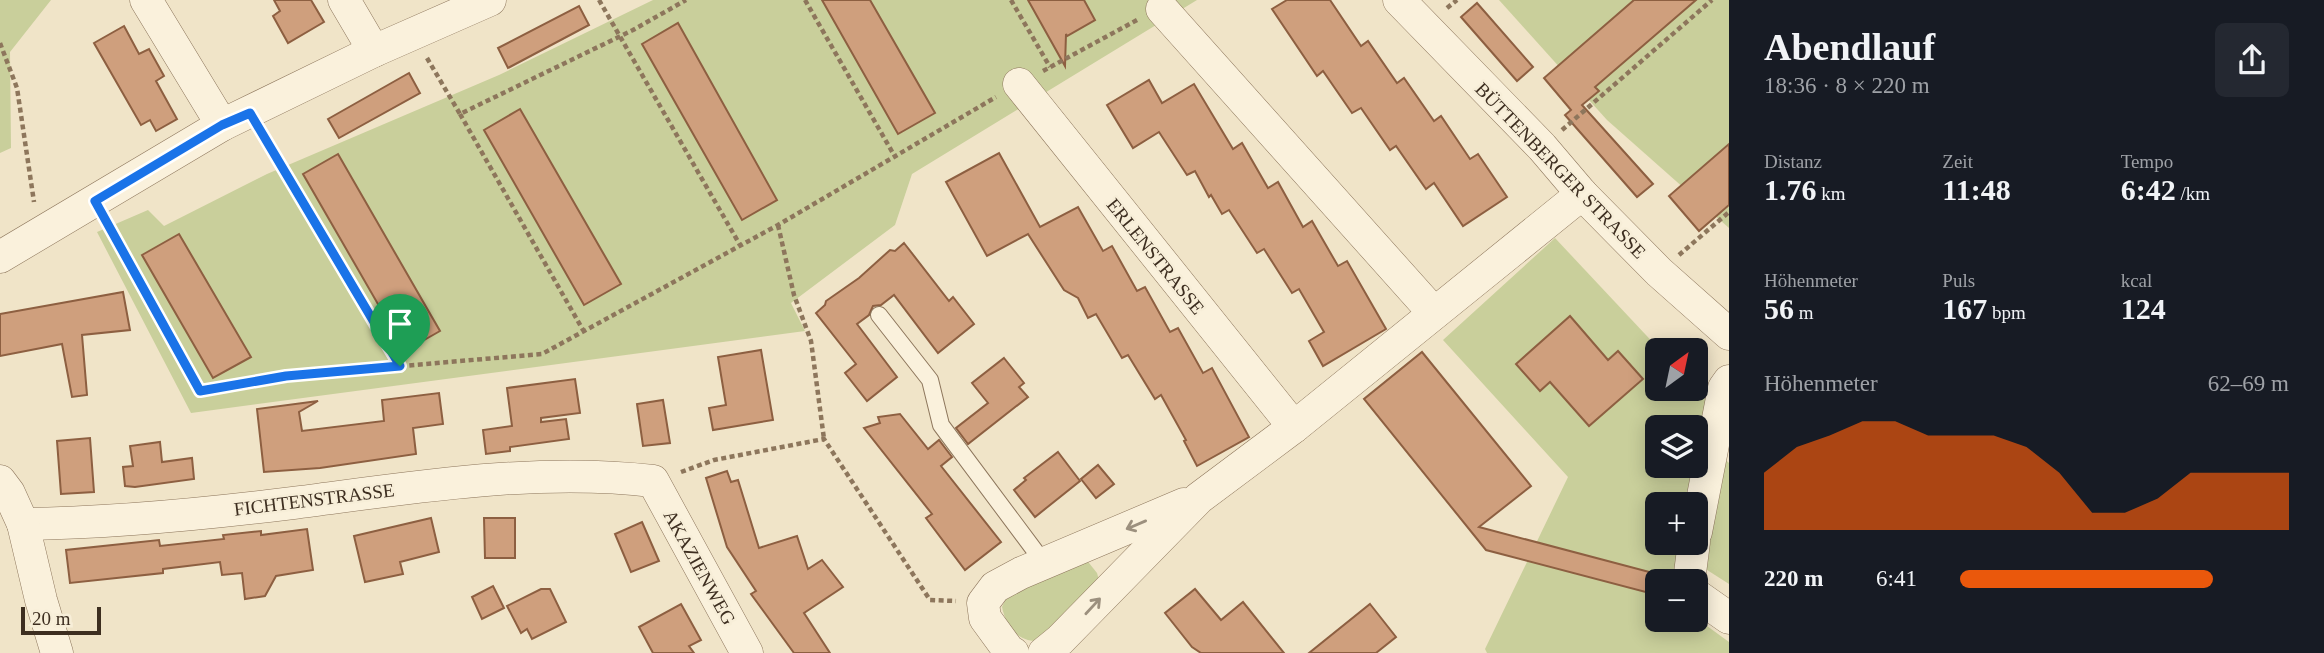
<!DOCTYPE html>
<html lang="de">
<head>
<meta charset="utf-8">
<style>
  body { margin:0; font-family:"Times New Roman",serif; background:#242831; color:#f1f3f6; height:100vh; display:flex; flex-direction:column; font-size:26px; white-space:nowrap }
  * { box-sizing:border-box; margin:0 }
  p { font-size:23px; color:#9ea1a6 }
  .icon { flex:none; width:38px; height:38px; fill:none; stroke:currentColor; stroke-width:2; stroke-linecap:round; stroke-linejoin:round }
  .map { position:relative; flex:1; overflow:hidden }
  .drawer { display:flex; flex-direction:column; background:#171b24; width:595px }
  .drawer>* { flex:none }
  .needle { width:46px; rotate:33deg }
  .tools { position:absolute; left:1645px; top:338px; display:grid; gap:14px }
  .tools a { display:grid; place-items:center; width:63px; height:63px; border-radius:10px; background:#171b24; box-shadow:0 4px 18px #0003; font-size:35px }
  .scale { position:absolute; left:21px; bottom:18px; width:80px; box-sizing:border-box; padding-left:7px; border:4px solid #3d2e20; border-top:0; font-size:19px; line-height:24px; white-space:nowrap; color:#3d2e20; -webkit-text-stroke:5px #f7eed8; paint-order:stroke }
  .pin { position:absolute; display:grid; place-items:center; width:60px; height:60px; color:#fff; margin:-72px -30px; border-radius:50% 50% 50% 0; rotate:-45deg; box-shadow:0 0 7px #0007 }
  .pin .icon { rotate:45deg }
  .round { display:grid; place-items:center; flex:none; width:74px; height:74px; border-radius:10px; background:#242831 }
  .overview { display:flex; align-items:center; justify-content:space-between; height:119px; padding:0 35px }
  h1 { font-size:38px; font-weight:700; line-height:52px }
  .metrics { display:grid; grid-template-columns:repeat(3,1fr); gap:10px; height:119px; padding:7px 35px }
  .metrics div { display:grid; align-content:center }
  .metrics b { font-size:30px; font-weight:700 }
  .metrics small { font-size:19px; font-weight:400 }
  .metrics p { font-size:19px }
  .chart { height:196px; padding:14px 35px }
  .chart p { display:flex; justify-content:space-between }
  .chart svg { width:100%; height:126px; margin-top:7px; fill:#ea580c; opacity:.7 }
  ul { padding:0 35px; list-style:none; font-size:23px }
  li { display:grid; grid-template-columns:112px 84px 1fr; align-items:center; height:52px }
  li i { height:18px; border-radius:9px; background:#ea580c }
  main { display:flex; flex:1; min-height:0 }
  .map>svg:first-child { display:block }
  .green { fill:#c9cf9b; fill-rule:evenodd }
  .building { fill:#cf9f7d; stroke:#8d5f41; stroke-width:2 }
  .lines { fill:none; stroke-linecap:round; stroke-linejoin:round }
  .service-casing { stroke:#8d765c; stroke-width:18 }
  .minor-casing { stroke:#8d765c; stroke-width:33 }
  .path { stroke:#8d765c; stroke-width:4.5; stroke-dasharray:5 3.5; stroke-linecap:butt }
  .service { stroke:#faf1dc; stroke-width:16 }
  .minor { stroke:#faf1dc; stroke-width:32 }
  .oneway { stroke:#9c907e }
  .route-casing { stroke:#fff; stroke-width:14 }
  .route { stroke:#1a73e8; stroke-width:9 }
  .labels { text-anchor:middle; stroke-width:5; stroke-linejoin:round; paint-order:stroke }
  .street-label { font-size:19px; fill:#3d2e20; stroke:#f7eed8 }
</style>
</head>
<body>
<main>
<div class="map">
<svg width="1729" height="653" viewBox="0 0 1729 653">
  <rect width="100%" height="100%" fill="#f0e4c8"/>
  <g class="green">
    <path d="M0,0H51L10,52L11,148L0,153Z"/>
    <path d="M653,0H1197L912,174L895,225L791,303L805,331L191,413L97,232L148,210L164,226L267,174L499,75Z"/>
    <path d="M1499,0H1729V228L1607,120Z"/>
    <path d="M1555,238L1660,350H1657V388L1696,389L1709,403L1689,504H1657V542L1682,543L1675,581H1657V620L1696,618L1729,642V653H1487L1485,649L1568,477L1443,340ZM1657,427H1696V466H1657Z"/>
    <path d="M1713,449L1729,463V584L1693,561Z"/>
    <path d="M1085,558L1097,573L1099,580L1040,641C1019,643 1006,627 1002,607L1009,592Z"/>
  </g>
  <g class="building">
    <path d="M274,0H311L324,22L288,43L273,16L280,11Z"/>
    <path d="M822,0H870L935,113L898,134Z"/>
    <path d="M1028,0H1084L1095,20L1067,36L1066,34L1065,66Z"/>
    <path d="M1287,0H1330L1361,46L1368,41L1397,83L1404,78L1434,121L1441,116L1470,159L1478,154L1507,197L1463,226L1434,183L1426,189L1396,146L1390,150L1361,108L1352,113L1323,71L1317,76L1272,9Z"/>
    <path d="M1634,0H1696L1595,87L1599,91L1582,105L1653,184L1637,197L1565,115L1571,110L1544,78Z"/>
    <path d="M1477,3L1533,67L1517,81L1461,17Z"/>
    <path d="M579,6L589,25L508,68L498,48Z"/>
    <path d="M678,23L777,200L742,220L642,44Z"/>
    <path d="M124,26L139,54L149,49L164,76L156,81L177,119L156,131L150,120L141,125L94,43Z"/>
    <path d="M409,73L420,93L339,138L328,119Z"/>
    <path d="M1149,80L1162,103L1194,84L1233,149L1242,143L1268,188L1278,182L1303,227L1312,221L1338,266L1347,261L1386,329L1323,366L1309,341L1324,332L1299,289L1292,293L1264,249L1257,253L1229,210L1222,214L1211,195L1209,197L1195,171L1187,175L1159,132L1133,148L1107,105Z"/>
    <path d="M520,109L621,284L584,305L484,130Z"/>
    <path d="M1729,144V205L1699,231L1669,196Z"/>
    <path d="M999,153L1040,227L1078,207L1103,251L1112,246L1137,291L1145,287L1170,332L1178,328L1203,373L1212,368L1249,437L1197,466L1184,441L1186,440L1161,395L1155,399L1128,355L1122,358L1096,314L1088,318L1078,298L1064,290L1028,234L987,256L946,182Z"/>
    <path d="M338,154L440,331L405,351L303,174Z"/>
    <path d="M179,234L251,357L213,378L142,255Z"/>
    <path d="M904,243L949,301L953,297L974,324L938,353L894,295L881,305L873,306L869,315L857,324L897,377L867,401L845,373L856,364L816,313L825,305L826,301L859,278L890,250L895,251Z"/>
    <path d="M123,292L130,330L82,335L87,395L72,397L62,344L0,356V314Z"/>
    <path d="M1570,316L1608,360L1618,351L1643,379L1589,426L1550,382L1540,391L1516,364Z"/>
    <path d="M761,350L773,420L713,430L709,408L726,405L718,357Z"/>
    <path d="M1422,352L1531,486L1479,527L1657,574V595L1486,550L1364,399Z"/>
    <path d="M1004,358L1024,383L1019,387L1028,397L968,444L956,428L988,403L972,383Z"/>
    <path d="M575,379L580,413L541,418V422L566,419L569,439L510,447V451L486,454L483,430L512,426L507,388Z"/>
    <path d="M439,393L443,424L413,428L416,454L320,468L264,472L257,409L318,401L299,412L302,431L384,421L382,400Z"/>
    <path d="M663,400L670,443L643,446L637,404Z"/>
    <path d="M900,414L928,449L939,440L952,457L941,466L1001,542L965,570L926,518L932,514L864,428L880,423L878,417Z"/>
    <path d="M90,438L94,492L61,494L57,441Z"/>
    <path d="M160,442L162,462L192,458L194,479L135,487L125,486L123,467L133,466L130,446Z"/>
    <path d="M1058,452L1080,481L1035,517L1014,490L1026,480L1024,478Z"/>
    <path d="M1098,465L1114,484L1096,498L1081,479Z"/>
    <path d="M727,471L731,482L738,480L759,548L797,536L808,569L822,560L843,587L804,613L830,653H794L751,594L756,591L727,547L706,478Z"/>
    <path d="M431,518L439,552L400,562L403,574L365,582L354,536Z"/>
    <path d="M484,518H515V558H485Z"/>
    <path d="M642,522L659,561L631,572L615,534Z"/>
    <path d="M307,529L313,570L276,576L265,596L245,599L242,573L222,575L220,562L163,569V573L70,583L66,550L159,540L160,546L224,539L223,535L261,531V535Z"/>
    <path d="M493,586L504,608L482,619L472,597Z"/>
    <path d="M541,589H550L566,622L532,639L527,629L521,633L507,606Z"/>
    <path d="M1195,589L1221,620L1243,602L1284,653H1201L1192,647L1165,613Z"/>
    <path d="M681,604L701,640L689,646L694,653H653L639,627Z"/>
    <path d="M1370,604L1396,637L1376,653H1309Z"/>
  </g>
  <g class="lines">
    <defs>
      <path id="service" d="M879,315L930,380L941,425L1044,563"/>
      <g id="minor">
        <path d="M146,0L222,125"/>
        <path d="M344,0L374,51"/>
        <path d="M1399,0L1542,147L1582,194L1659,272L1729,334"/>
        <path d="M1162,9L1434,313"/>
        <path d="M1019,84L1294,427"/>
        <path d="M0,257L222,125L374,51L490,0"/>
        <path d="M0,481L9,493L23,524C114,523 204,514 293,503C410,488 535,467 653,481L747,653"/>
        <path d="M23,524L41,600L57,653"/>
        <path d="M1696,532L1724,388L1729,381"/>
        <path d="M1689,581L1694,542"/>
        <path d="M1696,595L1729,618"/>
        <path d="M1013,653L1009,651L985,618L983,603L995,587L1021,573L1184,504"/>
        <path d="M1044,653L1060,640L1199,498L1294,427L1582,194"/>
      </g>
    </defs>
    <use href="#service" class="service-casing"/>
    <use href="#minor" class="minor-casing"/>
    <g class="path">
      <path d="M599,0L740,245"/>
      <path d="M805,0L894,155"/>
      <path d="M1011,0L1050,67"/>
      <path d="M1447,8L1457,0"/>
      <path d="M0,43L17,88L34,202"/>
      <path d="M427,58L460,114L633,30L686,0"/>
      <path d="M1043,71L1137,20"/>
      <path d="M460,114L583,330"/>
      <path d="M1562,130L1712,0"/>
      <path d="M263,135L399,366"/>
      <path d="M778,225L794,295L811,341L824,439"/>
      <path d="M109,226L200,391L286,376L542,354L778,225L996,97"/>
      <path d="M1679,255L1729,212"/>
      <path d="M681,472L714,460L824,439L930,600L956,601"/>
    </g>
    <use href="#service" class="service"/>
    <use href="#minor" class="minor"/>
  </g>
  <defs><path id="oneway-shaft" d="M-6 0H5M1.5-3L5.5 0L1.5 3" fill="none" stroke-width="1.6" stroke-linecap="round" stroke-linejoin="round" transform="scale(1.75)"/></defs>
  <g class="oneway">
    <use href="#oneway-shaft" transform="translate(1136 525) rotate(157)"/>
    <use href="#oneway-shaft" transform="translate(1093 606) rotate(-47)"/>
  </g>
  <g class="lines">
    <defs>
      <path id="route" d="M250,113L400,366L286,376L200,391L95,201L222,125Z"/>
    </defs>
    <use href="#route" class="route-casing"/>
    <use href="#route" class="route"/>
  </g>
  <g class="labels">
    <g class="street-label">
      <text transform="translate(1561 170) rotate(46)" y="7">BÜTTENBERGER STRASSE</text>
      <text transform="translate(1156 256) rotate(51)" y="7">ERLENSTRASSE</text>
      <text transform="translate(314 499) rotate(-7)" y="7">FICHTENSTRASSE</text>
      <text transform="translate(700 567) rotate(61)" y="7">AKAZIENWEG</text>
    </g>
  </g>
</svg>
<div class="tools">
<a><svg class="needle" viewBox="-14 -14 28 28"><path d="M0-13l5 13h-10z" fill="#e53935"/><path d="M0 13l5-13h-10z" fill="#9ea1a6"/></svg></a>
<a><svg class="icon" aria-label="layers" viewBox="0 0 24 24"><path d="M12 4l9 5-9 5-9-5zM3 14l9 5 9-5"/></svg></a>
<a>+</a>
<a>−</a>
</div>
<div class="scale">20 m</div>
<div class="pin" style="left:400px;top:366px;background:#1e9e55"><svg class="icon" aria-label="arrive" viewBox="0 0 24 24"><path d="M6 21V4h12l-3 4 3 4H6"/></svg></div>
</div>
<section class="drawer">
<div class="overview"><div><h1>Abendlauf</h1><p>18:36 · 8 × 220 m</p></div><a class="round"><svg class="icon" aria-label="share" viewBox="0 0 24 24"><path d="M12 15V3M7 8l5-5 5 5M5 13v7h14v-7"/></svg></a></div>
<div class="metrics">
<div><p>Distanz</p><b>1.76<small> km</small></b></div>
<div><p>Zeit</p><b>11:48</b></div>
<div><p>Tempo</p><b>6:42<small> /km</small></b></div>
</div>
<div class="metrics">
<div><p>Höhenmeter</p><b>56<small> m</small></b></div>
<div><p>Puls</p><b>167<small> bpm</small></b></div>
<div><p>kcal</p><b>124</b></div>
</div>
<div class="chart"><p><span>Höhenmeter</span>62–69 m</p>
<svg viewBox="0 0 160 44" preserveAspectRatio="none"><path d="M0 44V24L10 15L20 11L30 6L40 6L50 11L60 11L70 11L80 15L90 24L100 38L110 38L120 33L130 24L140 24L150 24L160 24V44z"/></svg>
</div>
<ul>
<li><b>220 m</b>6:41<i style="width:77%"></i></li>
</ul>
</section>
</main>
</body>
</html>
